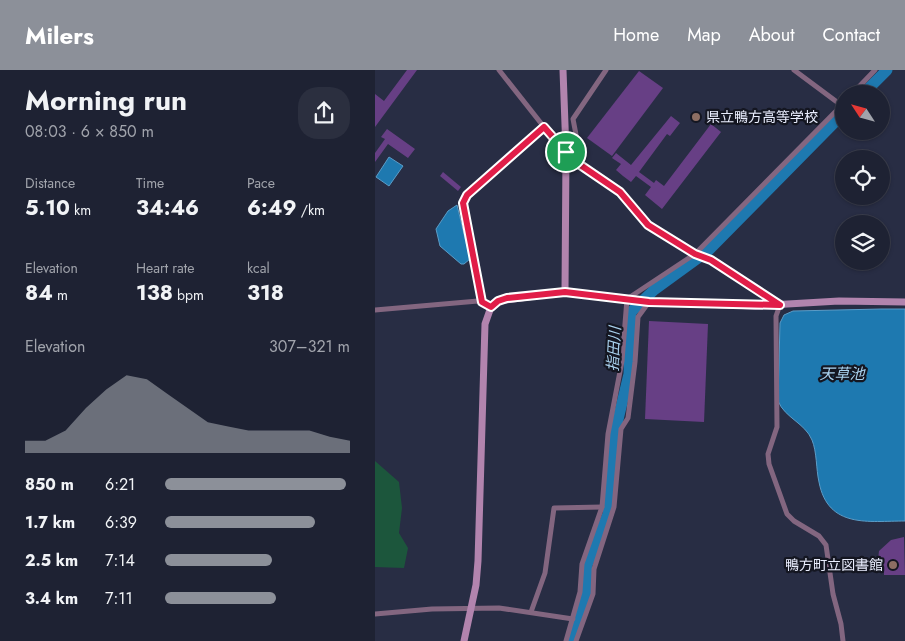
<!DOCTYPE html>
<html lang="en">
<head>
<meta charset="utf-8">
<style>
  body { margin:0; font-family:Jost,"Noto Sans JP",sans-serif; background:#2b2f3f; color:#f1f3f6; height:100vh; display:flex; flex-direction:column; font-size:19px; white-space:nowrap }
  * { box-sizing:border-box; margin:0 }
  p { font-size:16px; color:#a1a4ac }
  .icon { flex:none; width:28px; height:28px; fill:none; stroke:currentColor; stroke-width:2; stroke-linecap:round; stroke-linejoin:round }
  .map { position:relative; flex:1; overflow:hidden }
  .panel { display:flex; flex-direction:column; background:#1e2233; width:375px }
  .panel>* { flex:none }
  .needle { width:32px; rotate:306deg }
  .buttons { position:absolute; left:460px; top:15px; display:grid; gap:10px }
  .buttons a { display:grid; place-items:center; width:55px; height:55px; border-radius:50%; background:#1e2233; box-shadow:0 1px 4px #0004,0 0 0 1px #3c3f4e; font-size:25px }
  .pin { position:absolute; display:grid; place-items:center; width:42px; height:42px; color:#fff; margin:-21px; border:2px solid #fff; border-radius:50%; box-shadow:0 1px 5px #0007 }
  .round { display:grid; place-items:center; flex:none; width:52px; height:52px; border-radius:20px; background:#2b2f3f }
  .overview { display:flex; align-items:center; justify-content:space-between; height:85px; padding:0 25px }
  h1 { font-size:28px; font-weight:700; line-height:38px }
  .metrics { display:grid; grid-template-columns:repeat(3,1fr); gap:8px; height:85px; padding:5px 25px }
  .metrics div { display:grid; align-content:center }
  .metrics b { font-size:21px; font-weight:700 }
  .metrics small { font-size:14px; font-weight:400 }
  .metrics p { font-size:14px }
  .chart { height:140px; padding:10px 25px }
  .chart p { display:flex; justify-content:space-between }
  .chart svg { width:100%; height:90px; margin-top:5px; fill:#8c9099; opacity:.7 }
  ul { padding:0 25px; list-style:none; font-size:16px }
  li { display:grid; grid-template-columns:80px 60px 1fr; align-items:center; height:38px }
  li i { height:12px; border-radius:6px; background:#8c9099 }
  header { display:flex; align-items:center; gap:30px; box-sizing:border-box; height:70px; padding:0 25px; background:#8c9099; color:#fff }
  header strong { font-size:24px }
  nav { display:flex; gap:28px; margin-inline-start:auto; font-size:18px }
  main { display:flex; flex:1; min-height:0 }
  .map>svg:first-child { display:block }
  .green { fill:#1c563c }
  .water { fill:#1e79b0; stroke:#5b9cc7 }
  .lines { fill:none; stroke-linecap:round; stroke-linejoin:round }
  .river { stroke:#1e79b0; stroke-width:11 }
  .building { fill:#673f85 }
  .street { stroke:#836680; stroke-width:5 }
  .secondary { stroke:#b284ae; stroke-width:7 }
  .route-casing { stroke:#fff; stroke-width:10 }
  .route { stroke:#e11d48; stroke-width:6 }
  .education-dot { fill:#8d6e63; stroke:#141621; stroke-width:2 }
  .labels { text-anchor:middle; stroke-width:4.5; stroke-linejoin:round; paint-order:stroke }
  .poi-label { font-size:14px; fill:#eaeefe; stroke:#141621; text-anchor:start }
  .water-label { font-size:15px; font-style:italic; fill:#a9d1ee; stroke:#141621 }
</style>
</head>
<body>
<header>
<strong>Milers</strong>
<nav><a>Home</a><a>Map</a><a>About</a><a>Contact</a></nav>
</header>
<main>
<section class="panel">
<div class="overview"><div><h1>Morning run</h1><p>08:03 · 6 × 850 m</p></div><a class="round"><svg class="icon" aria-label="share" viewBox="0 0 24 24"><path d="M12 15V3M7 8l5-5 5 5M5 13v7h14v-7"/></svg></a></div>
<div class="metrics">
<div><p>Distance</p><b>5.10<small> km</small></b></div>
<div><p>Time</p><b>34:46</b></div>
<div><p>Pace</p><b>6:49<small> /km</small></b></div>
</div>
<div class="metrics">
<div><p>Elevation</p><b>84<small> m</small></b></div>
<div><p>Heart rate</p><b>138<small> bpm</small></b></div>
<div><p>kcal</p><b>318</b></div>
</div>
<div class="chart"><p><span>Elevation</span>307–321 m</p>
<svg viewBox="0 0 160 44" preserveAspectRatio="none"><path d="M0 44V38L10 38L20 33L30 22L40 13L50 6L60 8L70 15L80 22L90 29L100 31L110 33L120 33L130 33L140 33L150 36L160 38V44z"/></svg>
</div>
<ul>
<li><b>850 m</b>6:21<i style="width:98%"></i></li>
<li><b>1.7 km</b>6:39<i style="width:81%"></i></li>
<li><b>2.5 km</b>7:14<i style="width:58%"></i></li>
<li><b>3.4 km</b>7:11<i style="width:60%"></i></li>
</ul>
</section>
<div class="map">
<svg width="530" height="571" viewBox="0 0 530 571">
  <rect width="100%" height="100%" fill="#282d44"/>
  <path class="green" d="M0,391L24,412L27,438L24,463L33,478L29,498L0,497Z"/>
  <g class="water">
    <path d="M14,87L28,96L14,116L1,107Z"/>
    <path d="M82,135L95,189L89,194H86L65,176L61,159L73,141Z"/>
    <path d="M506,239H530V451C494,451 453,459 444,412C441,399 442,382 437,370C430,353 410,348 403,331L405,253L409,245L418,241Z"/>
  </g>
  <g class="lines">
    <g class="river">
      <path d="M488,24L512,0"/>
      <path d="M196,571L211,523L212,495L233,444L240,362L254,304L256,242L279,220L334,180L469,43"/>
    </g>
  </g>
  <g class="building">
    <path d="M32,0H42L0,57V24L9,31Z"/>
    <path d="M264,1L288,18L237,86L212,68Z"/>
    <path d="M296,46L305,53L295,66L292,64L264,102L279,113L281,110L289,116L336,54L346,62L287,139L270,125L276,117L261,106L256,112L248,106L241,100L246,94L237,88L241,83L256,95Z"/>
    <path d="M12,59L40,79L33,88L13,74L0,92V83L10,69L6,67Z"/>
    <path d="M68,102L86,117L83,121L65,106Z"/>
    <path d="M274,251L333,254L329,352L270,349Z"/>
    <path d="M529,467L530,505H509V498H502L504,481L516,470Z"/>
  </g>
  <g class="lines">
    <g class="street">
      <path d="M124,0L169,57L198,90L245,122L273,155L320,184L336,190L405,235L401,246L402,357L393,384L394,394L412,444L419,451L444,466L451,475L458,524L466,554L468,571"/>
      <path d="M419,0L466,35"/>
      <path d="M477,24L500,0"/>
      <path d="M207,96L198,49L231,0"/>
      <path d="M107,232L88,133L93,125L169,57"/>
      <path d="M0,240L103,231L116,237"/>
      <path d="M156,542L170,503L179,438L227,437"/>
      <path d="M0,544L57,539L124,538L198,549"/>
      <path d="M191,571L205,522L207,494L227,437L233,364L247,291L252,229L320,184L469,33"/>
      <path d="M201,571L218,524L219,499L239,437L246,359L253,348L260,292L263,247L274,232"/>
    </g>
    <g class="secondary">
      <path d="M188,0L191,82L190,222"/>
      <path d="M89,571L101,515L103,491L110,254L116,237L123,231L190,222L274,232L380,236L464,231L530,232"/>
    </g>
  </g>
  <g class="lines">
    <defs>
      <path id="route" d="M169,57L198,90L245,122L273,155L320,184L336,190L405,235L274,232L190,222L132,228L123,231L116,237L107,232L88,133L92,125Z"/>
    </defs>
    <use href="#route" class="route-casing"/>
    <use href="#route" class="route"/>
  </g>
  <g class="education-dot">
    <circle cx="321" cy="47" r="5"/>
    <circle cx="518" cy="495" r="5"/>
  </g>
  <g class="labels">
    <g class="poi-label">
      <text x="331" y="52">県立鴨方高等学校</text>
      <text x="508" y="500" text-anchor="end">鴨方町立図書館</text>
    </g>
    <g class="water-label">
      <text transform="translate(239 279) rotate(-87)" y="5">指田川</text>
      <text x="467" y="309">天草池</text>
    </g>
  </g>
</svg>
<div class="buttons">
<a><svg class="needle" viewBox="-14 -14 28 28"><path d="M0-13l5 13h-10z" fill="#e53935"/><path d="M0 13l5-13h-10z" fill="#a1a4ac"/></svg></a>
<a><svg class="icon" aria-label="locate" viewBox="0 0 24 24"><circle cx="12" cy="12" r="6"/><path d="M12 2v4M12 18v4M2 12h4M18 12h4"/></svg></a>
<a><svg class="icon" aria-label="layers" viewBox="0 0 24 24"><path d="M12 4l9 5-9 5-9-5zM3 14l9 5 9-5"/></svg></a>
</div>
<div class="pin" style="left:191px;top:82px;background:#1e9e55"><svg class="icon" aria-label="arrive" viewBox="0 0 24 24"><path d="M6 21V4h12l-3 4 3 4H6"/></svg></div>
</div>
</main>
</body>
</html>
